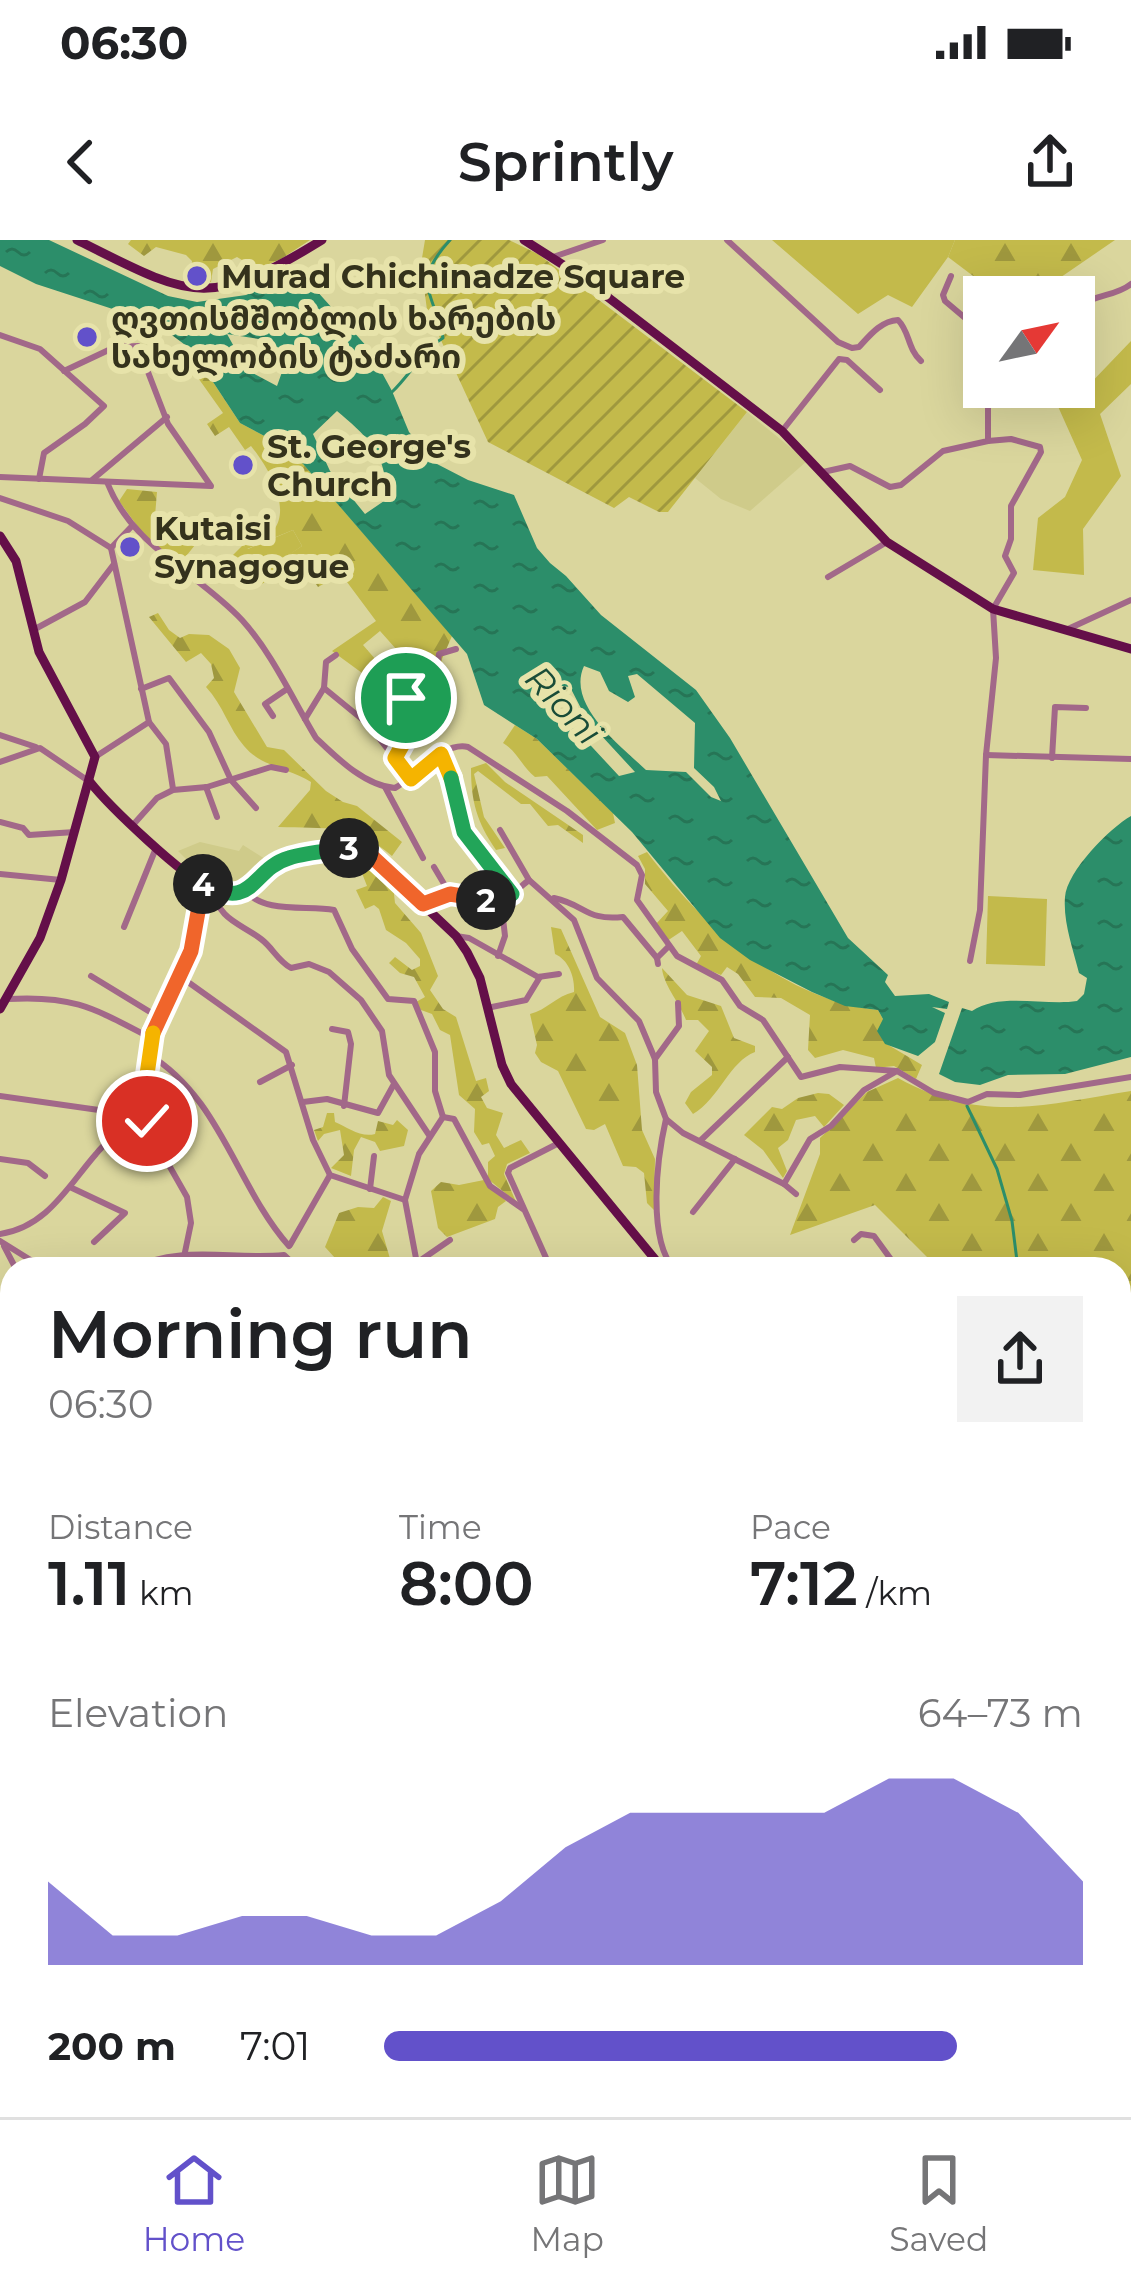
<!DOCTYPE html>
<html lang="en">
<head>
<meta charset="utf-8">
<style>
  body { margin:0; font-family:Montserrat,"Noto Sans Georgian",sans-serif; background:#f2f2f2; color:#202124; height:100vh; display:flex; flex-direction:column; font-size:45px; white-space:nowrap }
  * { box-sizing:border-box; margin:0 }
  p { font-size:39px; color:#757577 }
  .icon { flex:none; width:66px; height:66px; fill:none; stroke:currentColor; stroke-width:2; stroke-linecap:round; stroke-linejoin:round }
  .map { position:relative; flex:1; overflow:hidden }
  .drawer { position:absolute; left:0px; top:1017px; width:1131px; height:861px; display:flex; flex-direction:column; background:#fff; border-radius:36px 36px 0 0; box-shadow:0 12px 48px #0002 }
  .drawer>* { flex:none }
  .needle { width:78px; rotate:57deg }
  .tools { position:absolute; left:963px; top:36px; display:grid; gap:24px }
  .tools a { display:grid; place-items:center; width:132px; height:132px; border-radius:0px; background:#fff; box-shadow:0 12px 48px #0002; font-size:60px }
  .pin { position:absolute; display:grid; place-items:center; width:102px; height:102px; color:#fff; margin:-51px; border:6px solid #fff; border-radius:50%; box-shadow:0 3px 12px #0007 }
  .km { position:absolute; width:60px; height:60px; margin:-30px; border-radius:50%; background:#222; color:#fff; font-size:33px; line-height:60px; text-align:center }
  .round { display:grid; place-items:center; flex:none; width:126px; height:126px; border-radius:0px; background:#f2f2f2 }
  .head { display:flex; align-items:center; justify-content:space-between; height:204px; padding:0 48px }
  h1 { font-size:66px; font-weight:600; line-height:90px }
  .metrics { display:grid; grid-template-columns:repeat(3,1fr); gap:18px; height:204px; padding:12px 48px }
  .metrics div { display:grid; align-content:center }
  .metrics b { font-size:60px; font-weight:600 }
  .metrics small { font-size:33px; font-weight:400 }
  .metrics p { font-size:33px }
  .chart { height:336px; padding:24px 48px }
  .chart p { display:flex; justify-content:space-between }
  .chart svg { width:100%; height:216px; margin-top:12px; fill:#6251ca; opacity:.7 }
  ul { padding:0 48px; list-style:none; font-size:39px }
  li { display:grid; grid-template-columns:192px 144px 1fr; align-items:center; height:90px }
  li i { height:30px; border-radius:15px; background:#6251ca }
  .status { display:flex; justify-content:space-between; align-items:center; height:84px; padding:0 60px; background:#fff; direction:ltr }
  .status svg { height:33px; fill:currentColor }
  header { display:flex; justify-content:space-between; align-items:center; height:156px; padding:0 48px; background:#fff; font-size:54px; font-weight:600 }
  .menu { display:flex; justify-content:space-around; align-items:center; height:168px; border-top:3px solid #e0e0e0; background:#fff; font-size:33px; color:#757577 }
  .menu a { display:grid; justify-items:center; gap:6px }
  .menu .on { color:#6251ca }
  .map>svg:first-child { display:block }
  .built { fill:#cfcb8a }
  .grass { fill:#c3ba4b }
  .forest { fill:url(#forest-firs) }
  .garden { fill:url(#garden-furrows) }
  .water { fill:url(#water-ripples); fill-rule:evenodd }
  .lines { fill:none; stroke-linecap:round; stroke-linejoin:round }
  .stream { stroke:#2c8e6a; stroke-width:3 }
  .river { stroke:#2c8e6a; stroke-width:9 }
  .minor { stroke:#a26889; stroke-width:6 }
  .major { stroke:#640f49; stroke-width:9 }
  .split-1-casing { stroke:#fff; stroke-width:24 }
  .split-2-casing { stroke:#fff; stroke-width:24 }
  .split-3-casing { stroke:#fff; stroke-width:24 }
  .split-4-casing { stroke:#fff; stroke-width:24 }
  .split-5-casing { stroke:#fff; stroke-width:24 }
  .split-6-casing { stroke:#fff; stroke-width:24 }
  .split-1 { stroke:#f5b400; stroke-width:15 }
  .split-2 { stroke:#22a559; stroke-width:15 }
  .split-3 { stroke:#f0652b; stroke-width:15 }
  .split-4 { stroke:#22a559; stroke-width:15 }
  .split-5 { stroke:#f0652b; stroke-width:15 }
  .split-6 { stroke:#f5b400; stroke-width:15 }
  .poi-dot { fill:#6251ca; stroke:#e7e3aa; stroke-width:4.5 }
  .labels { text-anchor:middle; stroke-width:12; stroke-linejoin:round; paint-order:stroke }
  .poi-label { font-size:33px; font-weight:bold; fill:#34321c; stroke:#e7e3aa; text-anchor:start }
  .water-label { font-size:36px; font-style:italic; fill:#194c38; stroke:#e7e3aa }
</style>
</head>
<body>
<div class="status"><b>06:30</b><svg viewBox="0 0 49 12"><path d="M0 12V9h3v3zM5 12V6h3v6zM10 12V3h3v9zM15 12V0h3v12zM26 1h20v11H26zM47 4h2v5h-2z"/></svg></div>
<header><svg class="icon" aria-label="back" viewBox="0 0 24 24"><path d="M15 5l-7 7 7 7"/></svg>Sprintly<svg class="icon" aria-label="share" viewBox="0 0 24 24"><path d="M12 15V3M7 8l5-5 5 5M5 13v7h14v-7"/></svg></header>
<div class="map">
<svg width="1131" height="1877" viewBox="0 0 1131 1877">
  <defs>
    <pattern id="forest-firs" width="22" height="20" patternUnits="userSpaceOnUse" patternTransform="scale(3)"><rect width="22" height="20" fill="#c3ba4b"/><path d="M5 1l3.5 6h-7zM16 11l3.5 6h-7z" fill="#9f983e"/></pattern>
    <pattern id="garden-furrows" width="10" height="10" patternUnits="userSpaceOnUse" patternTransform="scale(3)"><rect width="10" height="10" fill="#c3ba4b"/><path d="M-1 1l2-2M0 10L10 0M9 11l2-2" fill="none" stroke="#9f983e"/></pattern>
    <pattern id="water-ripples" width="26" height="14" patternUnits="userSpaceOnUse" patternTransform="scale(3)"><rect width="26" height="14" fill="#2c8e6a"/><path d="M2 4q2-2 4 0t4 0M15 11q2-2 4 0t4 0" fill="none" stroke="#267556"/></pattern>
  </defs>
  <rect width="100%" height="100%" fill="#dad69d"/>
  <g class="built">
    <path d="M747,172L807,221L750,271L721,259L695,238Z"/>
    <path d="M200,602L239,611L243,605L270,622L245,647L219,643L198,631L178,611Z"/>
  </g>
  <g class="grass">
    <path d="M772,0H955L948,17L912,67L888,55L858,74Z"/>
    <path d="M1131,101V144L1100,174L1121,236L1083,289L1084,335L1033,330L1038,278L1065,257L1082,220L1056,162L1084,150Z"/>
    <path d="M293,290L302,306L258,336L241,341L233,336L226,322L243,305L248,309Z"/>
    <path d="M988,656L1047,659L1045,726L986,724Z"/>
    <path d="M486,1866H830L828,1877H668L648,1869L636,1877H494Z"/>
  </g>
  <g class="forest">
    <path d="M131,0H310L281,19L257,29L237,17L213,29L211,42L190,41L192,21L186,15L156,7L144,16L128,4Z"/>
    <path d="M955,0H1115L1032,57H1001L948,17Z"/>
    <path d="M192,110L240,183L291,210L452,396L442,419L443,437H421L380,391L363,405L396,443L373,441L332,411L376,381L341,334L318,347L299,319L259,346L252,338L302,306L293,290L247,309L243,305C305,295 276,237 251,206L245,210L229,187L215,196L207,184L223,173L196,135L184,139L179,128L193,122Z"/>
    <path d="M127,249L157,252L155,276L188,304L195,305L179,325L149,302L119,261Z"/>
    <path d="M158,373L169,390L180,398L189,394L209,395L229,409L240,428L234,452L267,507L284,510L326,551L343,562L357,566L402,602L392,616C354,583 325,589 278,587L310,550L311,542C288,528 260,526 244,506C229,489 223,465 206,447L214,438L211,424L201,413L186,422L149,377Z"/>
    <path d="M515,485L537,499L613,573L615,583L597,590L547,536L535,537C522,527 518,512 503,503Z"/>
    <path d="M486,523L505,542L583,595V603L558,585L548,586L530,564H521L478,531L474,534L484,577L505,608L496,610C477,582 471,562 471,528Z"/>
    <path d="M647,612C703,686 782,759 878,770L883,779L885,803L922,825L916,839L894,826L876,828L874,818L843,810L815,818L808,810L810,775L781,758L755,757L738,734L727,727L721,735L696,725L701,716L682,691L667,701L655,685L668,671L645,644V629L638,616Z"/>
    <path d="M369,621L393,645L395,663L421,693L438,736L430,750L443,769L456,777L476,841L486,838L489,851L481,857L487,868L503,873L496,895L504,908L521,900L530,913L507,924L504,934L516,962L488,939V922L495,916L489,903L482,905L474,892L475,869L459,855L450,795L440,790L432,774L421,770L416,762L425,757L414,737L400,733L389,723L395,717L412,730L420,726V719L406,703L386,690L379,669L374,665L365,669L356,650L367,646L358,623Z"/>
    <path d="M551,687L561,689L600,777L625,793L637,825L642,890L655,919L654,970L647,963L644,933L636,927L623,926L605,884L594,890L586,889L558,831L541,822L535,813L537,805L530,774C547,770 556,756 574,752C575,738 569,720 555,714Z"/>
    <path d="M662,728L687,755L721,766L734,798L755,806V812C730,821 719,859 693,874L685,863L691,852L712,835V827L695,811L709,791L698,780H686C679,762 663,744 662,728Z"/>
    <path d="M898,838C981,884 1043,865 1131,851V1174L1119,1168V1029H939L875,965L790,995L820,914V898L867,852Z"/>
    <path d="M818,853L829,854L844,865L824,887L815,876L796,880L788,900L778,908L787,931L783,938L763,910L744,895L772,867L782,869L798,858Z"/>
    <path d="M327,873H334L335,882C347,887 361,898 375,894L378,881L393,885L397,880L408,890L404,906L380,911L375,902L361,897L354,910L351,936L331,928L344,915L340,890L324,894L318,901L314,890L323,887Z"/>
    <path d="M484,940L506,961L498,967L495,979L447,997L438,988L431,951L441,942L459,945Z"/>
    <path d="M383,957L391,961L382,991L393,1029H345L325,1007L339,973L358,967L374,968Z"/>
  </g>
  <path class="garden" d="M425,0H509L538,14L747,172L668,272H659L629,257L614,268L488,202L427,70L421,24Z"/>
  <g class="water">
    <path d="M0,0H49L168,56L197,62L246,55L289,37L306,39L369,109L392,151L409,192L437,224L468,240L514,255L537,308L550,323L566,336L601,375L696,450L730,498L848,698L888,735L885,742L895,756L929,754L949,762L947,769L932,767L945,773L935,802L918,816L885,804L877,791L883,779L878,770L845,766L812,752L750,720L720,698L632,592L537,499L484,465L467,414L291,210L240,183L192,110L165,90L128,74L36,44L0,26ZM227,94L265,100L282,132L277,146L247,130ZM337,171C368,197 391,218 384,261L365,274L330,231L313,194ZM584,426L600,432L609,451L628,462L635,457L628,436L637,434L695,483L694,528L714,547L721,561L711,557L686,532L646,530C621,506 566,465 584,426ZM545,444L570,447L587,480L635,532L619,536L541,452Z"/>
    <path d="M1131,576V817L1065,834L1008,835L980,845L955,842L939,834L962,768L972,771C999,752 1045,766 1077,761L1084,754L1087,738L1079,733C1073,709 1063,682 1065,657C1067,631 1110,588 1131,576Z"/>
  </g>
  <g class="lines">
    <g class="stream">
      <path d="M392,152C410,135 422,111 443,98C433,50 411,43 450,0"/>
      <path d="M967,866L997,929L1012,981L1018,1029"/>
      <path d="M1119,1081L1131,1086"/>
    </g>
    <g class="river">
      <path d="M472,1866L484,1877"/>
      <path d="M943,1866L944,1877"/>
      <path d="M0,1873L17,1866"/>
      <path d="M857,1877L859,1866"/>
    </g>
    <g class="minor">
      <path d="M727,0L838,102L852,108L859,107C870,95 881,81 898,80C910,92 907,108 921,121"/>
      <path d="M553,17L603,0"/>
      <path d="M951,36L943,55L945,61L984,94"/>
      <path d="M1074,70C1095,53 1115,57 1131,44"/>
      <path d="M0,95L40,109L104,166L85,184L44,213L39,239"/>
      <path d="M782,191L839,119L847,120L880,150"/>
      <path d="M823,232L850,226L890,247L901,245L943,211L988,201V165L993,147"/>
      <path d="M0,237L211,246L168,184L138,106L115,107L64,131"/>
      <path d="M92,240L167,177"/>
      <path d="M107,242C132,307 197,332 242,380C272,413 293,460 316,498C337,518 365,546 395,548C417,536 443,501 468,507L567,571L637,625L642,635L637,660L677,716L722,740L740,766L763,780L801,837L840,827L897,831L934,853L968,862L987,854L1020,855L1131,837"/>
      <path d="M0,258L68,281L111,308"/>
      <path d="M111,308L132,286"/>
      <path d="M828,337L887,302"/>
      <path d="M35,389L85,362L114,324"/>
      <path d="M1068,389L1131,360"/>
      <path d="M324,448L368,484L411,539"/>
      <path d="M141,449L169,438L209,492L231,540L256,568"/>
      <path d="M273,476L265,464L287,449"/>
      <path d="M305,479L324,448L326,422L336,415"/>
      <path d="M149,482L166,504L173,549"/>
      <path d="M0,495L36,507"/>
      <path d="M441,514L465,592L512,654"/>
      <path d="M986,515L1131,519"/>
      <path d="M95,517L149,482L111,308"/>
      <path d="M396,517L417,479L405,466L408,454L435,443L439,414L456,409"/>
      <path d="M1052,518L1055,467L1086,468"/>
      <path d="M0,522L40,508L87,540"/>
      <path d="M206,547L217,577"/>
      <path d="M385,547L423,618"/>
      <path d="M0,582L23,588L29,595L75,592"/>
      <path d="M132,586L157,558L173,550L207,547L271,527L286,530"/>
      <path d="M500,590L529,640L574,680L597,738L639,781L655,819L656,852L666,879L683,893L784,944L796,954"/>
      <path d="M434,627L450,654"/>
      <path d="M0,634L61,640"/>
      <path d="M213,649C218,680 240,683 261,699C273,708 277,720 291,728L309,724L329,732L361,760L382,791L389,835L429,895"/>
      <path d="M246,651C264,674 308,665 334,670L352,709L388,759L414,761L435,812V851L443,877"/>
      <path d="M554,658C586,665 586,681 623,677L657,718"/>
      <path d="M423,664C457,646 476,670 504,659C512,656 521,646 529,640"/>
      <path d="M124,687L156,608"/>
      <path d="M456,696L469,698L538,737L559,734"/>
      <path d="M498,716L505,696L501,661"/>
      <path d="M970,721L980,670L986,515L996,418L993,369L1014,333L1005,316L1011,299V266L1041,212L1040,207L1011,199L988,201"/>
      <path d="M658,724L657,718L668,707"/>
      <path d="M91,736L160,778"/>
      <path d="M181,737L286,812L313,900L330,935L405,960"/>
      <path d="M8,759C74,755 95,769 151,798"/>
      <path d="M487,768L526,760L540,737"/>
      <path d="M332,789L348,792L351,804L344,866"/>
      <path d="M148,814C221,858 236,946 289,1006"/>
      <path d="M655,819L679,786L678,763"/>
      <path d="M260,842L292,825"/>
      <path d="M0,856L141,876"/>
      <path d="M303,862L327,859L378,873L394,844"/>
      <path d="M666,879C657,918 647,998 674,1029"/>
      <path d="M700,901L788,817"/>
      <path d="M0,919L28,923L45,936"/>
      <path d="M784,944L810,899L831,886L864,850L897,831"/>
      <path d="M72,948L125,973L94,1002"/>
      <path d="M370,949L374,916"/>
      <path d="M693,972L735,919"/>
      <path d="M0,994C47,987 68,946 96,914C108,899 126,887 141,876"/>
      <path d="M854,1000L861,994L874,996L898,1029"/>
      <path d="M0,1001L45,1029"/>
      <path d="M290,1005L330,935"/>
      <path d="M4,1006L16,1029"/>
      <path d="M185,1012L191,983L187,957L141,876L151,798L191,711L201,645"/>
      <path d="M246,1017L247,1029"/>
      <path d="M418,1022L450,1000"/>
      <path d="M131,1029C181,1004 230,1020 284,1015L299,1029"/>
      <path d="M178,1029L179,1016"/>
      <path d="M418,1029L405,960L419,914L443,877L454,879L490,946L523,969"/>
      <path d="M551,1029L508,933L510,928L557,904"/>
      <path d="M0,1119L12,1127"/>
      <path d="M0,1186L12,1192"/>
      <path d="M0,1288L12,1255"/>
      <path d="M0,1314H12"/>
      <path d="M0,1352L12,1358"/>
      <path d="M1119,1435L1131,1439"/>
      <path d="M0,1490L12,1526"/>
      <path d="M1119,1502V1532"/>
      <path d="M0,1761L12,1760"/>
    </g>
    <g class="major">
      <path d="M77,0C191,57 207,71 322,0"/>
      <path d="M524,0L579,35L782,191L887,302L993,369L1131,409"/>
      <path d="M0,296L16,321L39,412L95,517L61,640L40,698L0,769"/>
      <path d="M90,542C109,566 183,637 210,648C222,653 234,655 246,651L286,618L353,608L366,611L456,696L467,712L480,738L502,825L511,844L663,1029"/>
      <path d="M1119,1272L1131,1271"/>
      <path d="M0,1543L12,1563"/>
      <path d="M273,1877L274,1866"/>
    </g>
  </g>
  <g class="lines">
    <defs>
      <path id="split-1" d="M406,458L405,466L417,479L395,518L411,539L441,514L451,538"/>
      <path id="split-2" d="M451,538L464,592L512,654L501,661L486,660"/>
      <path id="split-3" d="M349,608L366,611L423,664L450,654L486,660"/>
      <path id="split-4" d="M203,644C255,672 251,629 289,618C308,612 330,611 349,608"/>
      <path id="split-5" d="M153,793L191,711L203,644"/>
      <path id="split-6" d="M147,881L141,876L153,793"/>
    </defs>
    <use href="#split-1" class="split-1-casing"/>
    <use href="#split-2" class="split-2-casing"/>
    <use href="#split-3" class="split-3-casing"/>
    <use href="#split-4" class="split-4-casing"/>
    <use href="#split-5" class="split-5-casing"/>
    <use href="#split-6" class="split-6-casing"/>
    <use href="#split-1" class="split-1"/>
    <use href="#split-2" class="split-2"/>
    <use href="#split-3" class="split-3"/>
    <use href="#split-4" class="split-4"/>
    <use href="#split-5" class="split-5"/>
    <use href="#split-6" class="split-6"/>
  </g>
  <g class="poi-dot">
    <circle cx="197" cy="36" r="12"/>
    <circle cx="87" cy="97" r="12"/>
    <circle cx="243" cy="225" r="12"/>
    <circle cx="130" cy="307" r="12"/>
  </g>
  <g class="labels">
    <g class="poi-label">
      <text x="221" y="48">Murad Chichinadze Square</text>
      <text x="111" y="90">ღვთისმშობლის ხარების<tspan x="111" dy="38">სახელობის ტაძარი</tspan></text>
      <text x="267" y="218">St. George's<tspan x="267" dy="38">Church</tspan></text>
      <text x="154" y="300">Kutaisi<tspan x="154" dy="38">Synagogue</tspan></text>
    </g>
    <g class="water-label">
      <text transform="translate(564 465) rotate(47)" y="13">Rioni</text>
    </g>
  </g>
</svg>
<div class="tools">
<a><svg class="needle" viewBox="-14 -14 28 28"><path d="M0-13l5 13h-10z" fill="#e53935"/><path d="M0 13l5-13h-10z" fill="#757577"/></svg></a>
</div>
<div class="pin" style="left:406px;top:458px;background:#1e9e55"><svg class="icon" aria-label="arrive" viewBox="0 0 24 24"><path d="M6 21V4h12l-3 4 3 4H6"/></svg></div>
<div class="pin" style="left:147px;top:881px;background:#d93025"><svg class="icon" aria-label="check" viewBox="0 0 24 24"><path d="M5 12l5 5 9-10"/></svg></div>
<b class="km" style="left:486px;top:660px">2</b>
<b class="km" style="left:349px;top:608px">3</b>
<b class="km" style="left:203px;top:644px">4</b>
<section class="drawer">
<div class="head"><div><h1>Morning run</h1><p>06:30</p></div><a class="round"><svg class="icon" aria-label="share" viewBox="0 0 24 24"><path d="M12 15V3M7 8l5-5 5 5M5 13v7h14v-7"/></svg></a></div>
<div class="metrics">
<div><p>Distance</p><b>1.11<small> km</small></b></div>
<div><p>Time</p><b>8:00</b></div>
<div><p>Pace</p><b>7:12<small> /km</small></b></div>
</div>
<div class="chart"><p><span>Elevation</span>64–73 m</p>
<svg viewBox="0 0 160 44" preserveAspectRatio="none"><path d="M0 44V27L10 38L20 38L30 34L40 34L50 38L60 38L70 31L80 20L90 13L100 13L110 13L120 13L130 6L140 6L150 13L160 27V44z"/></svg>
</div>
<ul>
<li><b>200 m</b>7:01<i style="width:82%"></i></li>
</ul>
</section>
</div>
<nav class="menu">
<a class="on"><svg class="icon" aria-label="home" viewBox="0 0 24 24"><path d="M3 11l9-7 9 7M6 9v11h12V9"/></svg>Home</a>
<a><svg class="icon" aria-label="map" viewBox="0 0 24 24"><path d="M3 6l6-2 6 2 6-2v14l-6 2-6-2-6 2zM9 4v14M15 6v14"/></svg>Map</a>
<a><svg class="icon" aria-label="saved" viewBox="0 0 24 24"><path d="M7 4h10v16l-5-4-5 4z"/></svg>Saved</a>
</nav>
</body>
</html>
